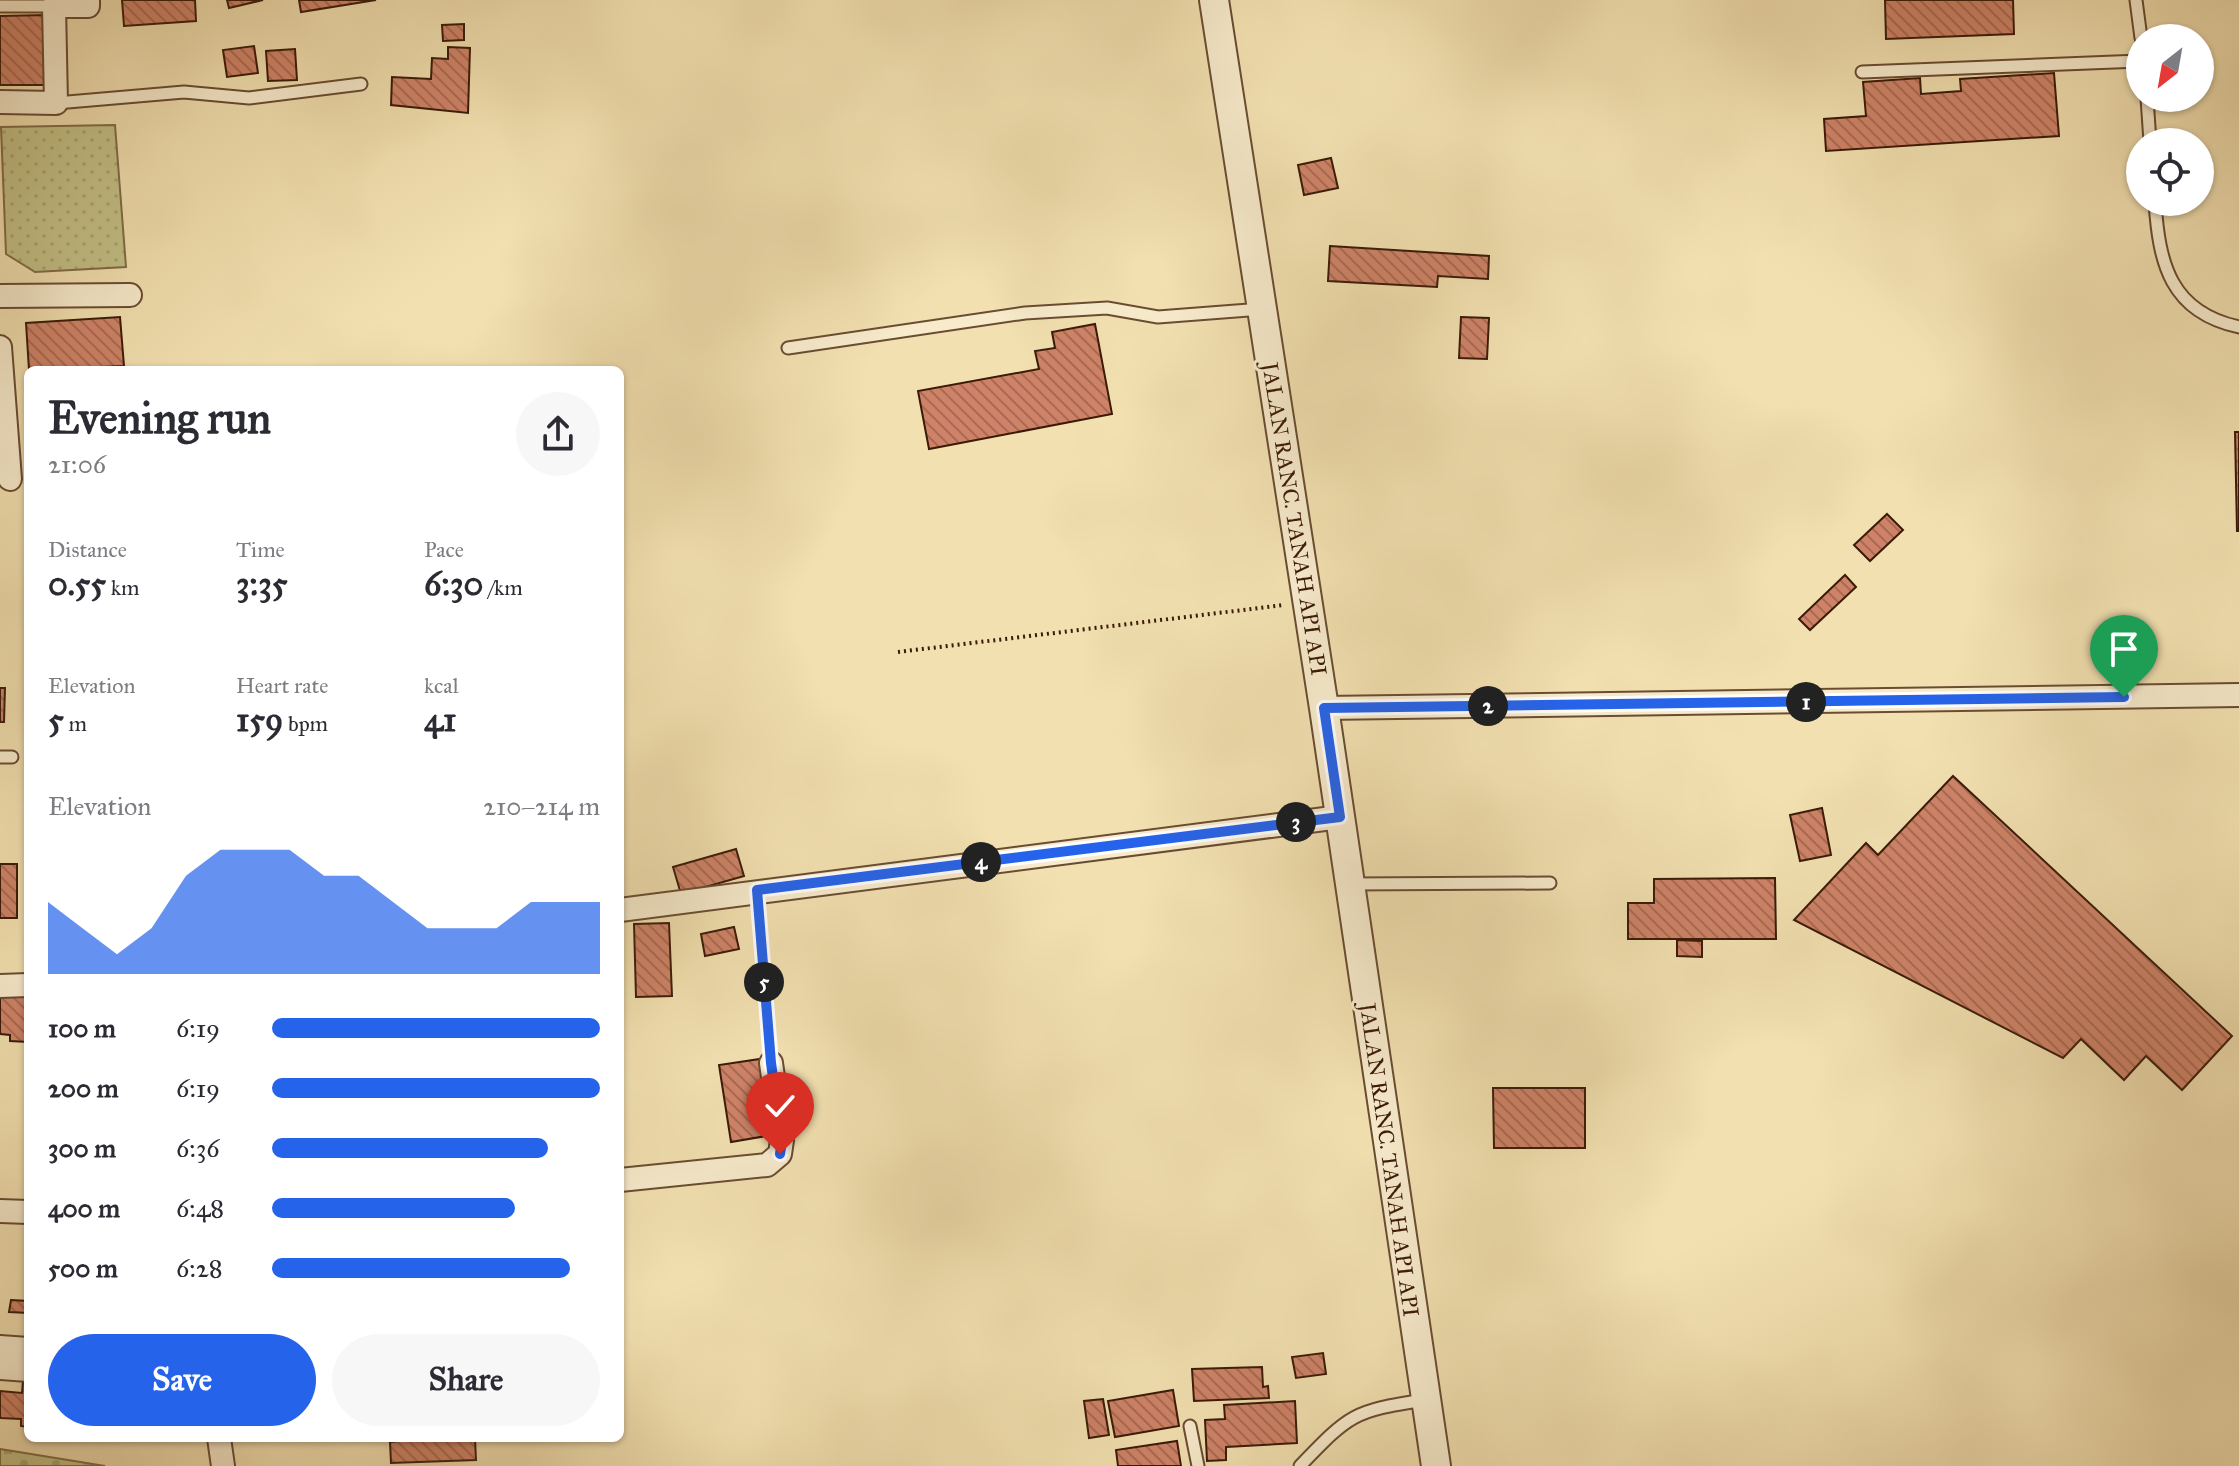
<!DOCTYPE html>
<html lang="en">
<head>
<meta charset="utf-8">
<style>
  body { margin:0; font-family:"IM FELL Great Primer",serif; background:#f7f7f7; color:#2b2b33; height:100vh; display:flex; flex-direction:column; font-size:30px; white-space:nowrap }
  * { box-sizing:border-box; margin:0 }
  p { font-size:26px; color:#7c7c81 }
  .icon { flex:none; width:44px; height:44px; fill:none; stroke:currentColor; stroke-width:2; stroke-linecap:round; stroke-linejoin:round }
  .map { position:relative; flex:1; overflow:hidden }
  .panel { position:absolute; left:24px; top:366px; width:600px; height:1076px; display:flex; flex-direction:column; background:#fff; border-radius:12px; box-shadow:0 2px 6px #0004 }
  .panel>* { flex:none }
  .needle { width:52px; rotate:211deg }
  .tools { position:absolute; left:2126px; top:24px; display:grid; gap:16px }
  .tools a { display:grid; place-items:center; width:88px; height:88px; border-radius:50%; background:#fff; box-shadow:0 2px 6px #0004; font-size:40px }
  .pin { position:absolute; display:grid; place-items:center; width:68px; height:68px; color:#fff; margin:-82px -34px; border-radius:50% 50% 50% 0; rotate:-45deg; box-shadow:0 0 8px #0007 }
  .pin .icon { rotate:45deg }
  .km { position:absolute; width:40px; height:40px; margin:-20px; border-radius:50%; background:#222; color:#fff; font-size:22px; line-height:40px; text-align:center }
  .round { display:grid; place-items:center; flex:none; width:84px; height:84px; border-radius:42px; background:#f7f7f7 }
  .head { display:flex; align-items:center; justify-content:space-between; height:136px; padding:0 24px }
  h1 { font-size:44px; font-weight:800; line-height:60px }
  .metrics { display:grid; grid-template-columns:repeat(3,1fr); gap:12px; height:136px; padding:8px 24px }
  .metrics div { display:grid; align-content:center }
  .metrics b { font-size:34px; font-weight:800 }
  .metrics small { font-size:22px; font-weight:400 }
  .metrics p { font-size:22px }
  .chart { height:224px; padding:16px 24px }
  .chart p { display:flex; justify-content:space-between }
  .chart svg { width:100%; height:144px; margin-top:8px; fill:#2563eb; opacity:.7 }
  .cta { display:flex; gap:16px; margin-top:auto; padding:16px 24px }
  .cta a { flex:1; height:92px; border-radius:48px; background:#2563eb; color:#fff; font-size:32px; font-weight:800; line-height:92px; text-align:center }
  .cta a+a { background:#f7f7f7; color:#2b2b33 }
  ul { padding:0 24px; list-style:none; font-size:26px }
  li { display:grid; grid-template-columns:128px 96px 1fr; align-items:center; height:60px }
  li i { height:20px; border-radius:10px; background:#2563eb }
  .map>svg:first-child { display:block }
  .grass { fill:url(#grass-dots); stroke:#7f6d47; stroke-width:2 }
  .cemetery { fill:url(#cemetery-stones); stroke:#7f6d47; stroke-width:2 }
  .building { fill:url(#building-back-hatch); stroke:#3b1a08; stroke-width:2 }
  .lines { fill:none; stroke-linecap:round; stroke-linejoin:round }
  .service-casing { stroke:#694c32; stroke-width:15 }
  .minor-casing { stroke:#694c32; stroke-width:26 }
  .tertiary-casing { stroke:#694c32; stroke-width:32 }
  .path { stroke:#3b1a08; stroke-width:4; stroke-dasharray:2 4; stroke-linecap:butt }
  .service { stroke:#f7ebcc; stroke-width:11 }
  .minor { stroke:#f7ebcc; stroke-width:22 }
  .tertiary { stroke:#f7ebcc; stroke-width:28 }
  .route-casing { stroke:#fff; stroke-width:16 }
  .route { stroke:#2563eb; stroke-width:10 }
  .labels { text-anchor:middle; stroke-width:6; stroke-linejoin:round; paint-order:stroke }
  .street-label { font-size:22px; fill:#3b1a08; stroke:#f7ebcc }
</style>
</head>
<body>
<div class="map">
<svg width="2239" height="1466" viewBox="0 0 2239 1466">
  <defs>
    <pattern id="grass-dots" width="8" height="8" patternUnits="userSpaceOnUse" patternTransform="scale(2)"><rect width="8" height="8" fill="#c3c086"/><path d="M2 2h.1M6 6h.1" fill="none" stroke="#a8a472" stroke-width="1.8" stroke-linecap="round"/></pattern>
    <pattern id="cemetery-stones" width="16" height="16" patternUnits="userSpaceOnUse" patternTransform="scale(2)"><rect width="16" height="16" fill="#c3c086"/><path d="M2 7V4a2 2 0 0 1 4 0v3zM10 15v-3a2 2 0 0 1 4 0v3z" fill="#a8a472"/></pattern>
    <pattern id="building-back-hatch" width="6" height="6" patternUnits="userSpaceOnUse" patternTransform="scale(2)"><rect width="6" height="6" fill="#ce8368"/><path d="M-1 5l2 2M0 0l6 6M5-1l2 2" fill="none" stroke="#a86a54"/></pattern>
  </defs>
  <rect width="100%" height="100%" fill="#f2e0b0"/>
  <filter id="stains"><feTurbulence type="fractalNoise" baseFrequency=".0025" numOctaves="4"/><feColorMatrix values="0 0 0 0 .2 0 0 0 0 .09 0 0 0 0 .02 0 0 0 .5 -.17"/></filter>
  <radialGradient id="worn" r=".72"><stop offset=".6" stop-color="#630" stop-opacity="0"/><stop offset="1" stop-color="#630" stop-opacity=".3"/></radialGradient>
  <path class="grass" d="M115,125L126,267L35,272L6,254L1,127Z"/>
  <path class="cemetery" d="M0,1449L105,1466H0Z"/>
  <g class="building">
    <path d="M122,0H195L196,21L124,26Z"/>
    <path d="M227,0H263L229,8Z"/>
    <path d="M299,0H376L301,12Z"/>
    <path d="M1885,0H2013L2014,34L1886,39Z"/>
    <path d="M46,15L47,85H0V16Z"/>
    <path d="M464,24V40L443,41L442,25Z"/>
    <path d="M254,46L258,73L227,77L223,50Z"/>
    <path d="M448,47L470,48L468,113L391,105L392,77L431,79L432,58L448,59Z"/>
    <path d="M295,49L297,80L268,81L266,51Z"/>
    <path d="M2054,73L2059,136L1826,151L1824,119L1866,116L1863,82L1920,78L1921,94L1961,91L1960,79Z"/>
    <path d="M1331,158L1338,188L1304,195L1298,165Z"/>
    <path d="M1330,246L1489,256L1488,279L1438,276L1437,287L1328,281Z"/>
    <path d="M120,317L124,366L29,370L26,323Z"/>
    <path d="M1461,317L1489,318L1487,359L1459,358Z"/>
    <path d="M1095,324L1112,414L929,449L918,391L1039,369L1035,351L1055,348L1052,332Z"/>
    <path d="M2235,432H2239V531H2237Z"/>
    <path d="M1887,514L1903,530L1870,561L1854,545Z"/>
    <path d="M1845,575L1856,587L1810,630L1799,619Z"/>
    <path d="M0,688H5L4,722H0Z"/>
    <path d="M1953,776L2232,1036L2182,1090L2146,1056L2124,1080L2081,1039L2063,1058L1794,920L1866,843L1878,855Z"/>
    <path d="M1822,808L1831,855L1800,861L1790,815Z"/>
    <path d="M736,849L744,876L681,894L673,867Z"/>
    <rect x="0" y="864" width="17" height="54"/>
    <path d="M1775,878L1776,939H1628V903H1654V879Z"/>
    <path d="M669,923L672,996L636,997L634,924Z"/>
    <path d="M734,927L739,949L705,956L701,934Z"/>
    <path d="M1677,940L1702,941V957L1677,956Z"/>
    <path d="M0,991L28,993V1042L10,1041V1035L0,1034Z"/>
    <path d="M760,1059L772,1135L731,1142L719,1065Z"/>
    <path d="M1493,1088H1585V1148H1494Z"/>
    <path d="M11,1300L28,1301V1313L9,1312Z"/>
    <path d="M1323,1353L1326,1374L1296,1378L1292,1357Z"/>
    <path d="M1262,1367L1263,1387L1268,1386L1269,1398L1194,1401L1192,1369Z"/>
    <path d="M23,1381H28V1427L21,1426V1419L0,1418V1391L22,1393Z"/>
    <path d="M1173,1390L1179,1426L1115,1437L1108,1401Z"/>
    <path d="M1103,1399L1109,1435L1089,1438L1084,1401Z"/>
    <path d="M1295,1401L1297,1443L1226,1447V1460L1207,1461L1205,1420L1225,1419L1224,1405Z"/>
    <path d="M427,1438H475L476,1460L391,1463L390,1442Z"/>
    <path d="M1177,1441L1181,1466H1118L1116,1450Z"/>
  </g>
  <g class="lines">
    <defs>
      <g id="service">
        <path d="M2136,0L2141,38"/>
        <path d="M0,6H54"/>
        <path d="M1862,72L2140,61"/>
        <path d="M2147,98L2150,142"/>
        <path d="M56,103L184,92L249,98L361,84"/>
        <path d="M2155,202C2159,263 2170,312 2239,327"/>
        <path d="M788,348L1025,313L1107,308L1158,317L1262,309"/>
        <path d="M0,757H12"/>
        <path d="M1350,884L1550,883"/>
        <path d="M1190,1426L1198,1466"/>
        <path d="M1300,1466C1350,1414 1353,1411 1424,1400"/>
      </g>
      <g id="minor">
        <path d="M0,102L56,103L54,6H88V0"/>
        <path d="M0,296L130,295"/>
        <path d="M0,347L10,479"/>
        <path d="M1324,708L2239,695"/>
        <path d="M620,910L1340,817"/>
        <path d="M0,986L28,985"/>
        <path d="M620,1180L767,1165L780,1154L782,1140L771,1063"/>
        <path d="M0,1211L28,1212"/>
        <path d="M0,1347L28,1349"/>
        <path d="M0,1368L28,1370"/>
        <path d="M219,1438L223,1466"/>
      </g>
      <path id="tertiary" d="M1214,0L1324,708L1436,1466"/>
    </defs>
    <use href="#service" class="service-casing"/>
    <use href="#minor" class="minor-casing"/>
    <use href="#tertiary" class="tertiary-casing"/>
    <g class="path">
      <path d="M898,652L1284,605"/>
      <path d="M759,912L769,1043"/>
    </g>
    <use href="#service" class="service"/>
    <use href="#minor" class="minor"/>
    <use href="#tertiary" class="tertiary"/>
  </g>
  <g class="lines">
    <defs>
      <path id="route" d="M780,1154L782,1140L771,1063L757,890L1340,817L1324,708L2124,697"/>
    </defs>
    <use href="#route" class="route-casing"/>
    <use href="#route" class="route"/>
  </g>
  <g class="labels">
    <g class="street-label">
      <text transform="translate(1295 519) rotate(81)" y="8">JALAN RANC. TANAH API API</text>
      <text transform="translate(1390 1160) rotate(82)" y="8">JALAN RANC. TANAH API API</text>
    </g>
  </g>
  <rect width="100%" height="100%" filter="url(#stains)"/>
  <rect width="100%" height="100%" fill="url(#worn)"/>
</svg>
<div class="tools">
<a><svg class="needle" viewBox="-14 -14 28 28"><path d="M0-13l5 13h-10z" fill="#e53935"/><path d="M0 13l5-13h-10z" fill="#7c7c81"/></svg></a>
<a><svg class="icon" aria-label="locate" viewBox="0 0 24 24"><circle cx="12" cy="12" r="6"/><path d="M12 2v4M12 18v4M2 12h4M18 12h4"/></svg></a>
</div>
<div class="pin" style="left:2124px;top:697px;background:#1e9e55"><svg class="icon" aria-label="arrive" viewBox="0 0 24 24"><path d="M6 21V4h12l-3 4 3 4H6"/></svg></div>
<div class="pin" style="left:780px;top:1154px;background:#d93025"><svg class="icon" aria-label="check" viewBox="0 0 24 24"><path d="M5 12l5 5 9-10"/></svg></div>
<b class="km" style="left:1806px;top:702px">1</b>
<b class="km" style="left:1488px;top:706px">2</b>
<b class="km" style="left:1296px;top:822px">3</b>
<b class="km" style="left:981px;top:862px">4</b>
<b class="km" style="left:764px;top:982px">5</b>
<section class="panel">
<div class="head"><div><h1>Evening run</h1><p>21:06</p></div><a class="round"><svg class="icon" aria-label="share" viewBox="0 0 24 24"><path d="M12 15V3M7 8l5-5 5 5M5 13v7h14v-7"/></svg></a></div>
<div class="metrics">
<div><p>Distance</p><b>0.55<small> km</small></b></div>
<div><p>Time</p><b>3:35</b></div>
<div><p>Pace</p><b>6:30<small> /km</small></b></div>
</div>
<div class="metrics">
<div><p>Elevation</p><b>5<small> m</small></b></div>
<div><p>Heart rate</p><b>159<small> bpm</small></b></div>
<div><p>kcal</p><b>41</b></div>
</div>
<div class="chart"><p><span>Elevation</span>210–214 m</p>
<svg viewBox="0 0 160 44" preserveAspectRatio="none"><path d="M0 44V22L10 30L20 38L30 30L40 14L50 6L60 6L70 6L80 14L90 14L100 22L110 30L120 30L130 30L140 22L150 22L160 22V44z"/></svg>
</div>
<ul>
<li><b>100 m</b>6:19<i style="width:100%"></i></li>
<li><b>200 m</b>6:19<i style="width:100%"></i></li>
<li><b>300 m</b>6:36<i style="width:84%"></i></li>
<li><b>400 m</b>6:48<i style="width:74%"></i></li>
<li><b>500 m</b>6:28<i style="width:91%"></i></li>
</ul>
<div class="cta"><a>Save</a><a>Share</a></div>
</section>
</div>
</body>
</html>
